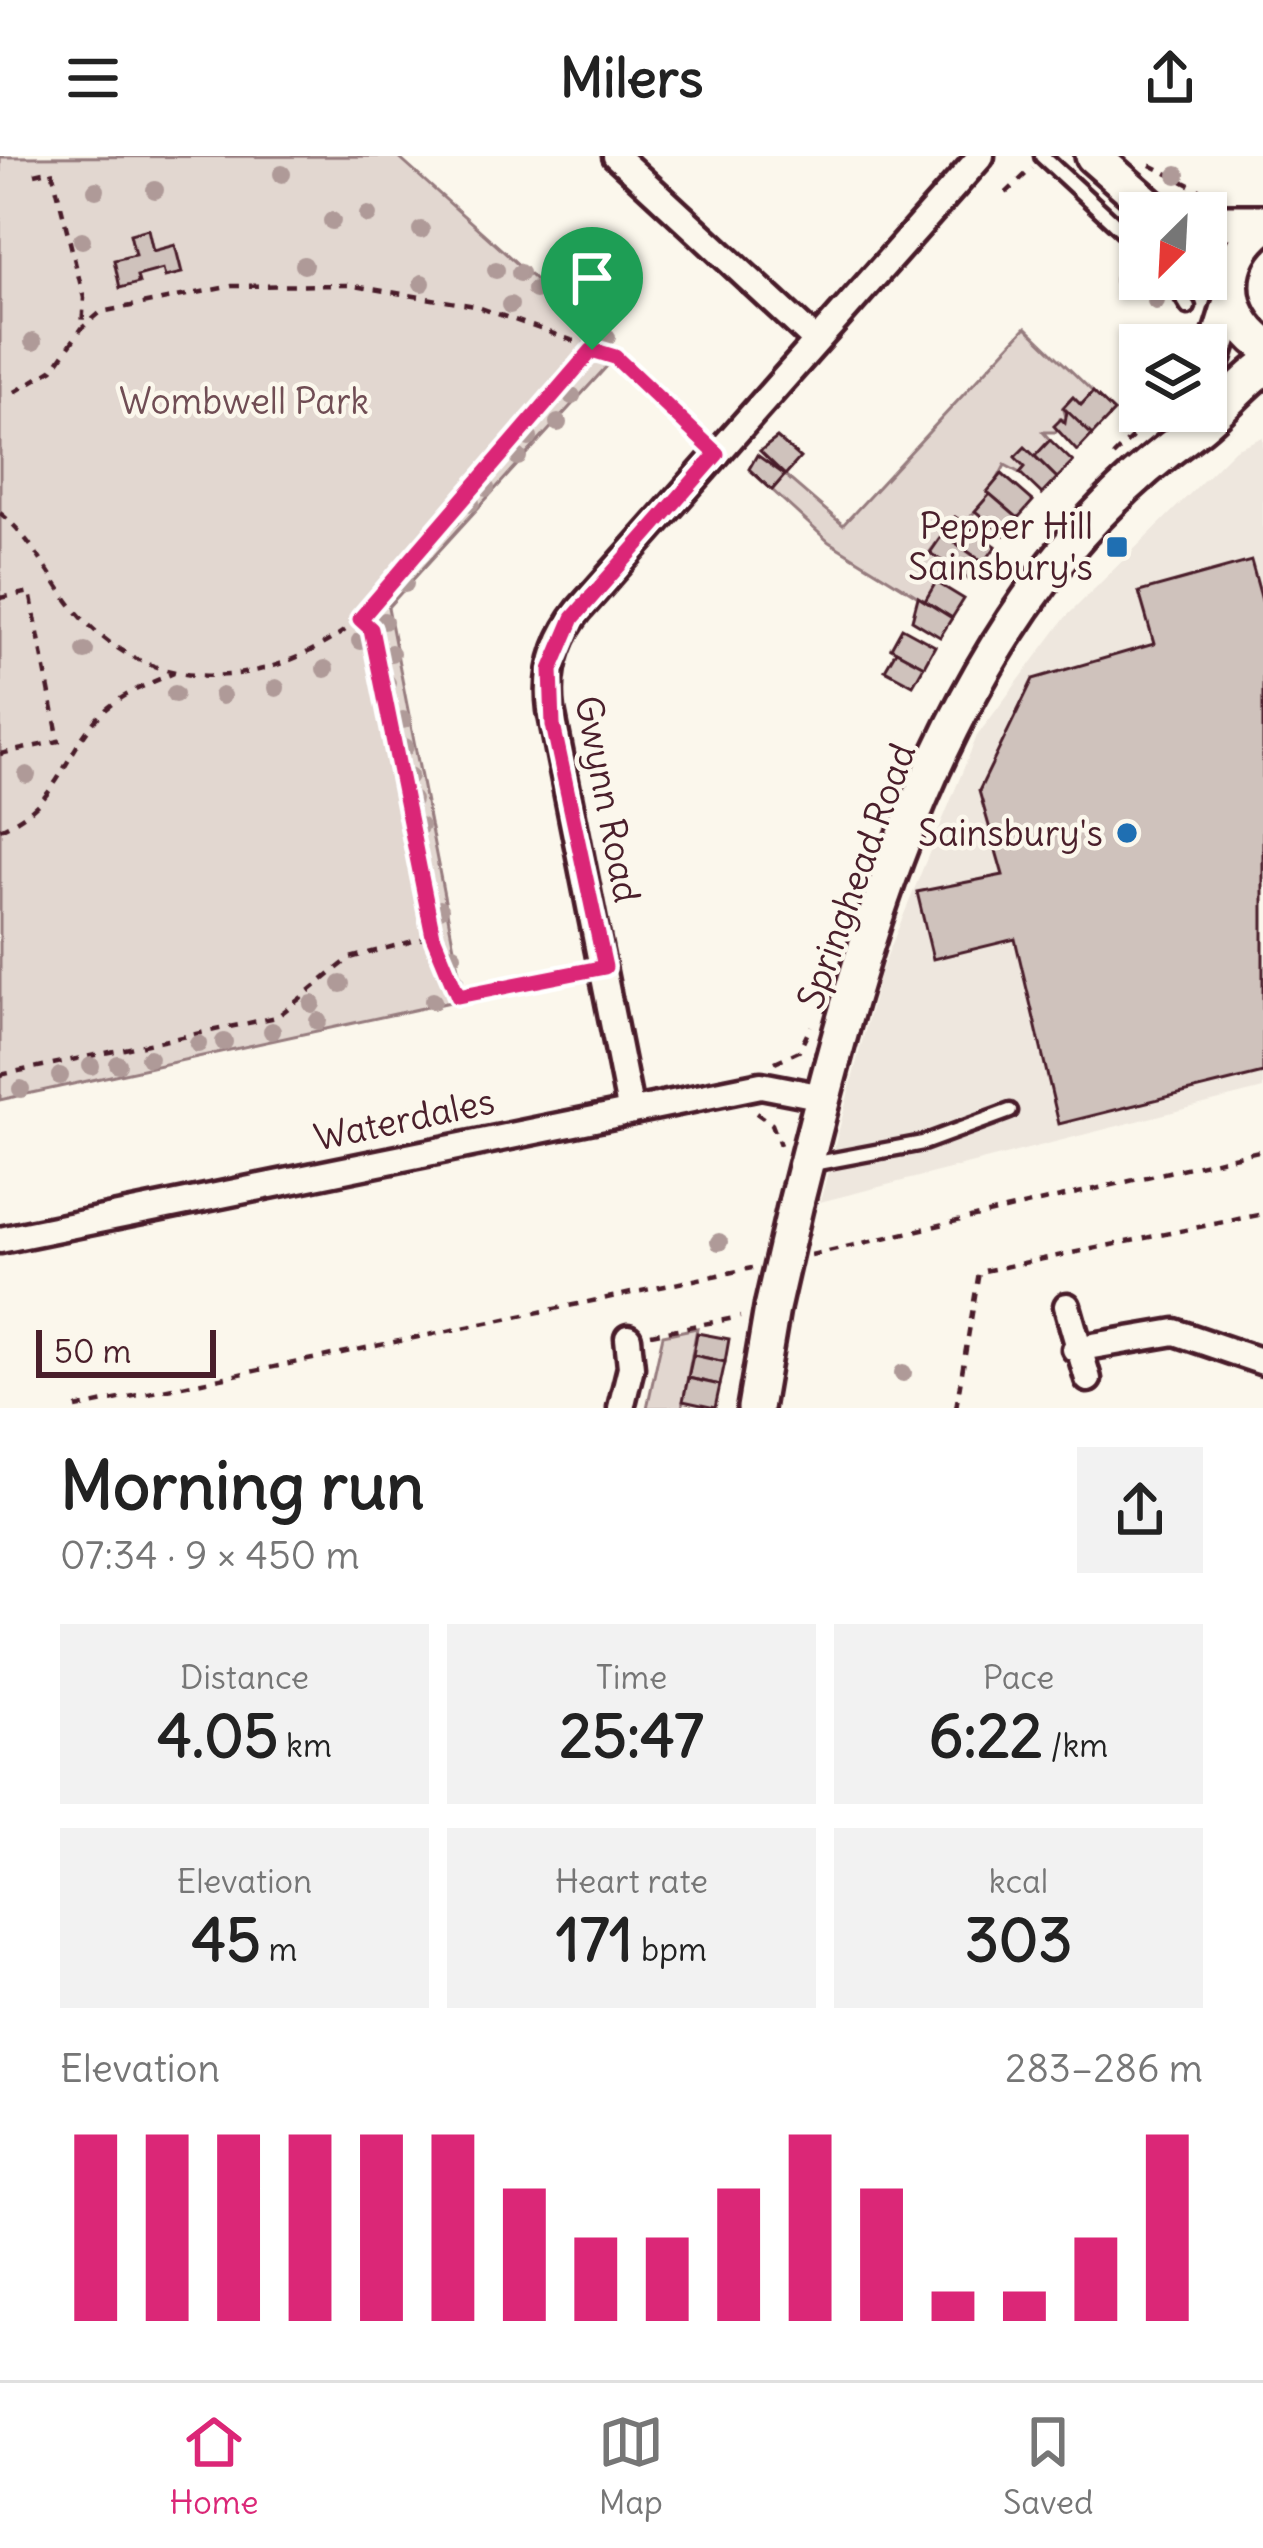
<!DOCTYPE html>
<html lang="en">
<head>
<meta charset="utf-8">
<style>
  body { margin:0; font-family:Delius,sans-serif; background:#f2f2f2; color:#222; height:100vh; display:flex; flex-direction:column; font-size:45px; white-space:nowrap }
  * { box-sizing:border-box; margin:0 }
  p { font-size:39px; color:#767676 }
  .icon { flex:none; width:66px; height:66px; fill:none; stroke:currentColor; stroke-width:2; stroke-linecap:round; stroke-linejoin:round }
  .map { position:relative; height:1252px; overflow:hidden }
  .sheet { display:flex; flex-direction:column; background:#fff; flex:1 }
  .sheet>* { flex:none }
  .needle { width:78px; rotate:204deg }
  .controls { position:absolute; left:1119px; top:36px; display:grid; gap:24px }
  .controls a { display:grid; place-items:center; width:108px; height:108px; border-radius:0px; background:#fff; box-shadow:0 3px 9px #0004; font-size:60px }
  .scale { position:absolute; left:36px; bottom:30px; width:180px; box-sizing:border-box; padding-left:12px; border:6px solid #4a1f2b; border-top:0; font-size:33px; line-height:42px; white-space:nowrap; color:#4a1f2b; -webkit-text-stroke:9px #fbf7ec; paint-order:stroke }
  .pin { position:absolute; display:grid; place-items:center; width:102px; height:102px; color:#fff; margin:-123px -51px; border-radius:50% 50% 50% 0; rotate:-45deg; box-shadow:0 0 12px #0007 }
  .pin .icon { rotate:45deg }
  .round { display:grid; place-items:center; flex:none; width:126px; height:126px; border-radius:0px; background:#f2f2f2 }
  .head { display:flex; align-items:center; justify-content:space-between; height:204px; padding:0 60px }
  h1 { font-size:66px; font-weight:700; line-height:90px }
  .figures { display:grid; grid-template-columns:repeat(3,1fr); gap:18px; height:204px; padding:12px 60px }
  .figures div { display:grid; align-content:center; border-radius:0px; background:#f2f2f2; text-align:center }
  .figures b { font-size:60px; font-weight:700 }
  .figures small { font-size:33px; font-weight:400 }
  .figures p { font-size:33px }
  .chart { height:336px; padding:24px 60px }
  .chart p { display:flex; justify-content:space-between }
  .chart svg { width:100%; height:216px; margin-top:12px; stroke:#db2777; stroke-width:6 }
  header { display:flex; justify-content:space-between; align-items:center; height:156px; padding:0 60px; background:#fff; font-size:54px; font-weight:700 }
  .tabs { display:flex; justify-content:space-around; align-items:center; height:168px; border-top:3px solid #e0e0e0; background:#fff; font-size:33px; color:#767676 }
  .tabs a { display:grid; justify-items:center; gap:6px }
  .tabs .active { color:#db2777 }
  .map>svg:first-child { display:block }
  .built { fill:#eee7de }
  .green { fill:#e2d7d0; stroke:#967b7e; stroke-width:3 }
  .building { fill:#cfc2bc; stroke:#4a1f2b; stroke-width:3 }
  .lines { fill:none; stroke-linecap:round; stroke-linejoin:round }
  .lane-casing { stroke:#4a1f2b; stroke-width:21 }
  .street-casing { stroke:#4a1f2b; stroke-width:33 }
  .secondary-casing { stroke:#4a1f2b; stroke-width:42 }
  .path { stroke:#4a1f2b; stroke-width:4.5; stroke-dasharray:9 9; stroke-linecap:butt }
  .lane { stroke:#fbf7ec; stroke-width:12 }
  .street { stroke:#fbf7ec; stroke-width:24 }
  .secondary { stroke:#fbf7ec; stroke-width:33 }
  .secondary-bridge-casing { stroke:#4a1f2b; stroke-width:42; stroke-linecap:butt }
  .secondary-bridge { stroke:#fbf7ec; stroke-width:33 }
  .tree { fill:#af9a98 }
  .route-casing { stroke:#fff; stroke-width:24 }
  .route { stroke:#db2777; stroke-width:15 }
  .poi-dot { fill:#1f6fb2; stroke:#fbf7ec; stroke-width:4.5 }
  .labels { text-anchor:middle; stroke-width:9; stroke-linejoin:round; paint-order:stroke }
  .park-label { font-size:36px; fill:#704d54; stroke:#fbf7ec }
  .poi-label { font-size:36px; fill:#4a1f2b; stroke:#fbf7ec; text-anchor:end }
  .street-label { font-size:36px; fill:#4a1f2b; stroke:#fbf7ec }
</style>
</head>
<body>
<header><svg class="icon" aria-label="menu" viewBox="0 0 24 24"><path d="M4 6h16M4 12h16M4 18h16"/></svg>Milers<svg class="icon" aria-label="share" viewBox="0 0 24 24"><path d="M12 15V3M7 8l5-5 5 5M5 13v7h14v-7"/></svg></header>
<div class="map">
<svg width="1263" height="1252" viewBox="0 0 1263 1252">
  <rect width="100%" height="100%" fill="#fbf7ec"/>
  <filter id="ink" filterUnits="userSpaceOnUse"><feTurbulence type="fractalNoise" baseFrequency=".00833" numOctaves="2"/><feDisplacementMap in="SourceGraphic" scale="24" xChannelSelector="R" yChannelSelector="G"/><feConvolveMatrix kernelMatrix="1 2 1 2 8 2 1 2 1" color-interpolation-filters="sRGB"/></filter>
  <g filter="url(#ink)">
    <path class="built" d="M1263,281V933L820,1046L880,817L977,580L1066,461L1235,293Z"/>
    <g class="green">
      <path d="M397,0L618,198L388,451L464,843L0,944V1Z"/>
      <path d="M1026,171L1093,236L1081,249L1072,242L1063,251L1067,264L1060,263L1056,276H1043L1050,284L1035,300L1025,291L1016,301L1025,311L1020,317L1005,309L990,338L965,367L955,361L930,396L951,411L925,445L829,386L772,334L785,319L843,369Z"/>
      <path d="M697,1172L682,1252H647L663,1179Z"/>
    </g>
    <g class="building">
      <path d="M148,73L153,95L175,89L182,117L165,121L163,113L137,120L139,127L120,132L114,104L135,99L130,78Z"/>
      <path d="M1093,236L1114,256L1092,279L1063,252L1073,241L1081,249Z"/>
      <path d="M1067,255L1092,279L1077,295L1054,270L1061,263L1065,267Z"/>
      <path d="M777,282L800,302L785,319L760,295Z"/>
      <path d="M1050,284L1073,306L1057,322L1035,300Z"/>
      <path d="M1025,291L1057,322L1042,338L1020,317L1025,311L1015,301Z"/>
      <path d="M757,299L785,319L772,334L749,313Z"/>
      <path d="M1002,318L1033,345L1018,362L987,336Z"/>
      <path d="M990,338L1018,362L1004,379L975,355Z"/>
      <path d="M955,361L996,390L984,407L943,378Z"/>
      <path d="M943,378L984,407L971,425L930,397Z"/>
      <path d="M1251,405L1263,448V917L1059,968L1015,783L933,803L917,736L1003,719L979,635L1033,523L1154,488L1139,436Z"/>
      <path d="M936,426L964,443L952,462L925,445Z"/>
      <path d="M918,441L952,462L940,481L912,464Z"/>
      <path d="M902,472L935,490L924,510L891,492Z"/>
      <path d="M896,495L924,510L913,529L885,514Z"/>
      <path d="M697,1177L729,1183L725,1206L693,1199Z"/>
      <path d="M693,1199L725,1206L720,1229L688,1222Z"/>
      <path d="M688,1222L720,1229L715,1252L683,1245Z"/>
    </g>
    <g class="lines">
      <defs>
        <g id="lane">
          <path d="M1042,0L1140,91"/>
          <path d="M1171,123L1188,151"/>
          <path d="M807,1009L923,987L1010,955"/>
        </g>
        <g id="street">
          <path d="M616,0L816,185"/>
          <path d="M630,952L551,554C546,516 556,483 579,454L981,0"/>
          <path d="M0,1084L761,929L823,941"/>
          <path d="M1067,1150L1088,1223"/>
          <path d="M1075,1193L1175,1176L1263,1206"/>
          <path d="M621,1252L631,1211L628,1182"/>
        </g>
        <g id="secondary">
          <path d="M1093,0L1158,57"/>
          <path d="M1206,66H1263"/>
          <path d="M1263,71C1221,102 1221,157 1263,188"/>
          <path d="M1206,226L1232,142"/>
          <path d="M796,1047C853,821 913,580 1064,396C1103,349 1147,308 1196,273C1220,255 1239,230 1263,212"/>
          <path d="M755,1252L772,1152"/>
        </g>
      </defs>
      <use href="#lane" class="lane-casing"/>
      <use href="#street" class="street-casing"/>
      <use href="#secondary" class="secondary-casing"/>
      <g class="path">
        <path d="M1150,9L1204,36"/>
        <path d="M35,18L52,14L84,142L82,172"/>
        <path d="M1006,37L1032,12"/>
        <path d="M15,236L53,213L82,172L101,156L232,130L348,129L475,150L602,195L700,281"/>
        <path d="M1113,300L1159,255"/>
        <path d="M0,357C38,387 52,431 85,465C165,548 279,528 360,463L592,194"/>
        <path d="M0,442L30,436L59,585L0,598"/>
        <path d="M360,463L371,473L432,780L458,840L578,816"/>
        <path d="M0,673C58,647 58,611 93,567C114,541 143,530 174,517"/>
        <path d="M775,906L799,895L811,870"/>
        <path d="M0,919L277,861L350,802L432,780"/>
        <path d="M756,957L772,968L780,989"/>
        <path d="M811,1099L1263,994"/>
        <path d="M651,1178L740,1161"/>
        <path d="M76,1252L752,1112"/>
        <path d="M956,1252L979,1116L1263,1058"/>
      </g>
      <use href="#lane" class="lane"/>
      <use href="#street" class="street"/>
      <use href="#secondary" class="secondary"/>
      <defs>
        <path id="secondary-bridge" d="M772,1152L796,1047"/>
      </defs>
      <use href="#secondary-bridge" class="secondary-bridge-casing"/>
      <use href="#secondary-bridge" class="secondary-bridge"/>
    </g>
    <g class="tree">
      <circle cx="282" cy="18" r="9"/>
      <circle cx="1177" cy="19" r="9"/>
      <circle cx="96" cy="34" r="9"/>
      <circle cx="155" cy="34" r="9"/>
      <circle cx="368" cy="59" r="9"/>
      <circle cx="332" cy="65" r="9"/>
      <circle cx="421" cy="74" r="9"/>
      <circle cx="82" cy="84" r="9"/>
      <circle cx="304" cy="109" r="9"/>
      <circle cx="496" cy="114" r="9"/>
      <circle cx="520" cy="117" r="9"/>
      <circle cx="1122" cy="124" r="9"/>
      <circle cx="422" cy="127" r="9"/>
      <circle cx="535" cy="134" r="9"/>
      <circle cx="1156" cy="145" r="9"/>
      <circle cx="556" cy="148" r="9"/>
      <circle cx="510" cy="149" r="9"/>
      <circle cx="606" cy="154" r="9"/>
      <circle cx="607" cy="181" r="9"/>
      <circle cx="33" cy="186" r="9"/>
      <circle cx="572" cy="240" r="9"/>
      <circle cx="558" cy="267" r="9"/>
      <circle cx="529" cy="282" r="9"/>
      <circle cx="518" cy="301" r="9"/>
      <circle cx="486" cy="332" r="9"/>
      <circle cx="471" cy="347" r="9"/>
      <circle cx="453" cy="362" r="9"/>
      <circle cx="405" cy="428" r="9"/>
      <circle cx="384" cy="465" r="9"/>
      <circle cx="360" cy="485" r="9"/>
      <circle cx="85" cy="495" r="9"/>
      <circle cx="391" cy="497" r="9"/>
      <circle cx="325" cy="513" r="9"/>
      <circle cx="387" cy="527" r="9"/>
      <circle cx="276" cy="532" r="9"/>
      <circle cx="175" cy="538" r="9"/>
      <circle cx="222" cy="540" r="9"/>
      <circle cx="403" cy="564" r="9"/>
      <circle cx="405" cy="591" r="9"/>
      <circle cx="27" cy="619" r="9"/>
      <circle cx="409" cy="620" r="9"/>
      <circle cx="412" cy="644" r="9"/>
      <circle cx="420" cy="670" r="9"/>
      <circle cx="440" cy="753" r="9"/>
      <circle cx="453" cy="799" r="9"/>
      <circle cx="455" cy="824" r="9"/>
      <circle cx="341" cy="828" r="9"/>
      <circle cx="433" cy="845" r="9"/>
      <circle cx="312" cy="848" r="9"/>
      <circle cx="318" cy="865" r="9"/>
      <circle cx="272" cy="875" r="9"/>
      <circle cx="224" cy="886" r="9"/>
      <circle cx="198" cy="888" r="9"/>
      <circle cx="149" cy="902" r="9"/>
      <circle cx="118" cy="908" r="9"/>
      <circle cx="91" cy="910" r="9"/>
      <circle cx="60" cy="920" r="9"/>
      <circle cx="21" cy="933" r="9"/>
      <circle cx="719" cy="1086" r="9"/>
      <circle cx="903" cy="1217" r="9"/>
    </g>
  </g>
  <g class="lines" filter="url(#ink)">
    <defs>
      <path id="route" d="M592,194L615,201L717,298L573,462L551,514L553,569L605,811L458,840L433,780L371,473L360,463Z"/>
    </defs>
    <use href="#route" class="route-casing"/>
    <use href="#route" class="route"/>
  </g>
  <g class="poi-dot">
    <rect x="1105" y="379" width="24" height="24" rx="6"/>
    <circle cx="1127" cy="677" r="12"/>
  </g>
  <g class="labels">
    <g class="park-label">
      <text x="244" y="258">Wombwell Park</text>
    </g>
    <g class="poi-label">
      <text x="1093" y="383">Pepper Hill<tspan x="1093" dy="41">Sainsbury's</tspan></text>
      <text x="1103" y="690">Sainsbury's</text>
    </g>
    <g class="street-label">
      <text transform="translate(608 643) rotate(79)" y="13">Gwynn Road</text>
      <text transform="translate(856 720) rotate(-70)" y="13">Springhead Road</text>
      <text transform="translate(404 963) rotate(-12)" y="13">Waterdales</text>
    </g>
  </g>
</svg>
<div class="controls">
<a><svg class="needle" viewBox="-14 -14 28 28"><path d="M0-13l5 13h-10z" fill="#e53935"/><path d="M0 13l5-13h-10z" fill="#767676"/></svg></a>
<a><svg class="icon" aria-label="layers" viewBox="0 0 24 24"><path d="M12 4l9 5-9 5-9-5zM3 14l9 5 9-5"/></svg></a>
</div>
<div class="scale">50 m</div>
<div class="pin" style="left:592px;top:194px;background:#1e9e55"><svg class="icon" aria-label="arrive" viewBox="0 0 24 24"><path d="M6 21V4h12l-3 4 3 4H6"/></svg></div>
</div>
<section class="sheet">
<div class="head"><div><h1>Morning run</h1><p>07:34 · 9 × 450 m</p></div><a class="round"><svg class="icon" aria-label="share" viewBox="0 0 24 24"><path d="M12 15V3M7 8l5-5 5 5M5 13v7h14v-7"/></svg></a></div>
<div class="figures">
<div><p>Distance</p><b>4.05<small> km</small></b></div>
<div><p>Time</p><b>25:47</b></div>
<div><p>Pace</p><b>6:22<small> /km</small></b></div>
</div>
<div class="figures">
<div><p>Elevation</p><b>45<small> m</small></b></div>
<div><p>Heart rate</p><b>171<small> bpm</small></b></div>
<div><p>kcal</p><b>303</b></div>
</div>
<div class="chart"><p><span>Elevation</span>283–286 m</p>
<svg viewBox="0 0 160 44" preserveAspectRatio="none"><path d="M5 44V6M15 44V6M25 44V6M35 44V6M45 44V6M55 44V6M65 44V17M75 44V27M85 44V27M95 44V17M105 44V6M115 44V17M125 44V38M135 44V38M145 44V27M155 44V6"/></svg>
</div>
</section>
<nav class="tabs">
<a class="active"><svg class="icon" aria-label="home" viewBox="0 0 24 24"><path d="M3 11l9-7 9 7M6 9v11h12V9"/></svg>Home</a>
<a><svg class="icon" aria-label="map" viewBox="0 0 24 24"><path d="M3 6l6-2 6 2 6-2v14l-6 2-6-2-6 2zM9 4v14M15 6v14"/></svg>Map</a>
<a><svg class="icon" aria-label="saved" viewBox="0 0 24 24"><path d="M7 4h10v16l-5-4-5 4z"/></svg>Saved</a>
</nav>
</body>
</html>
